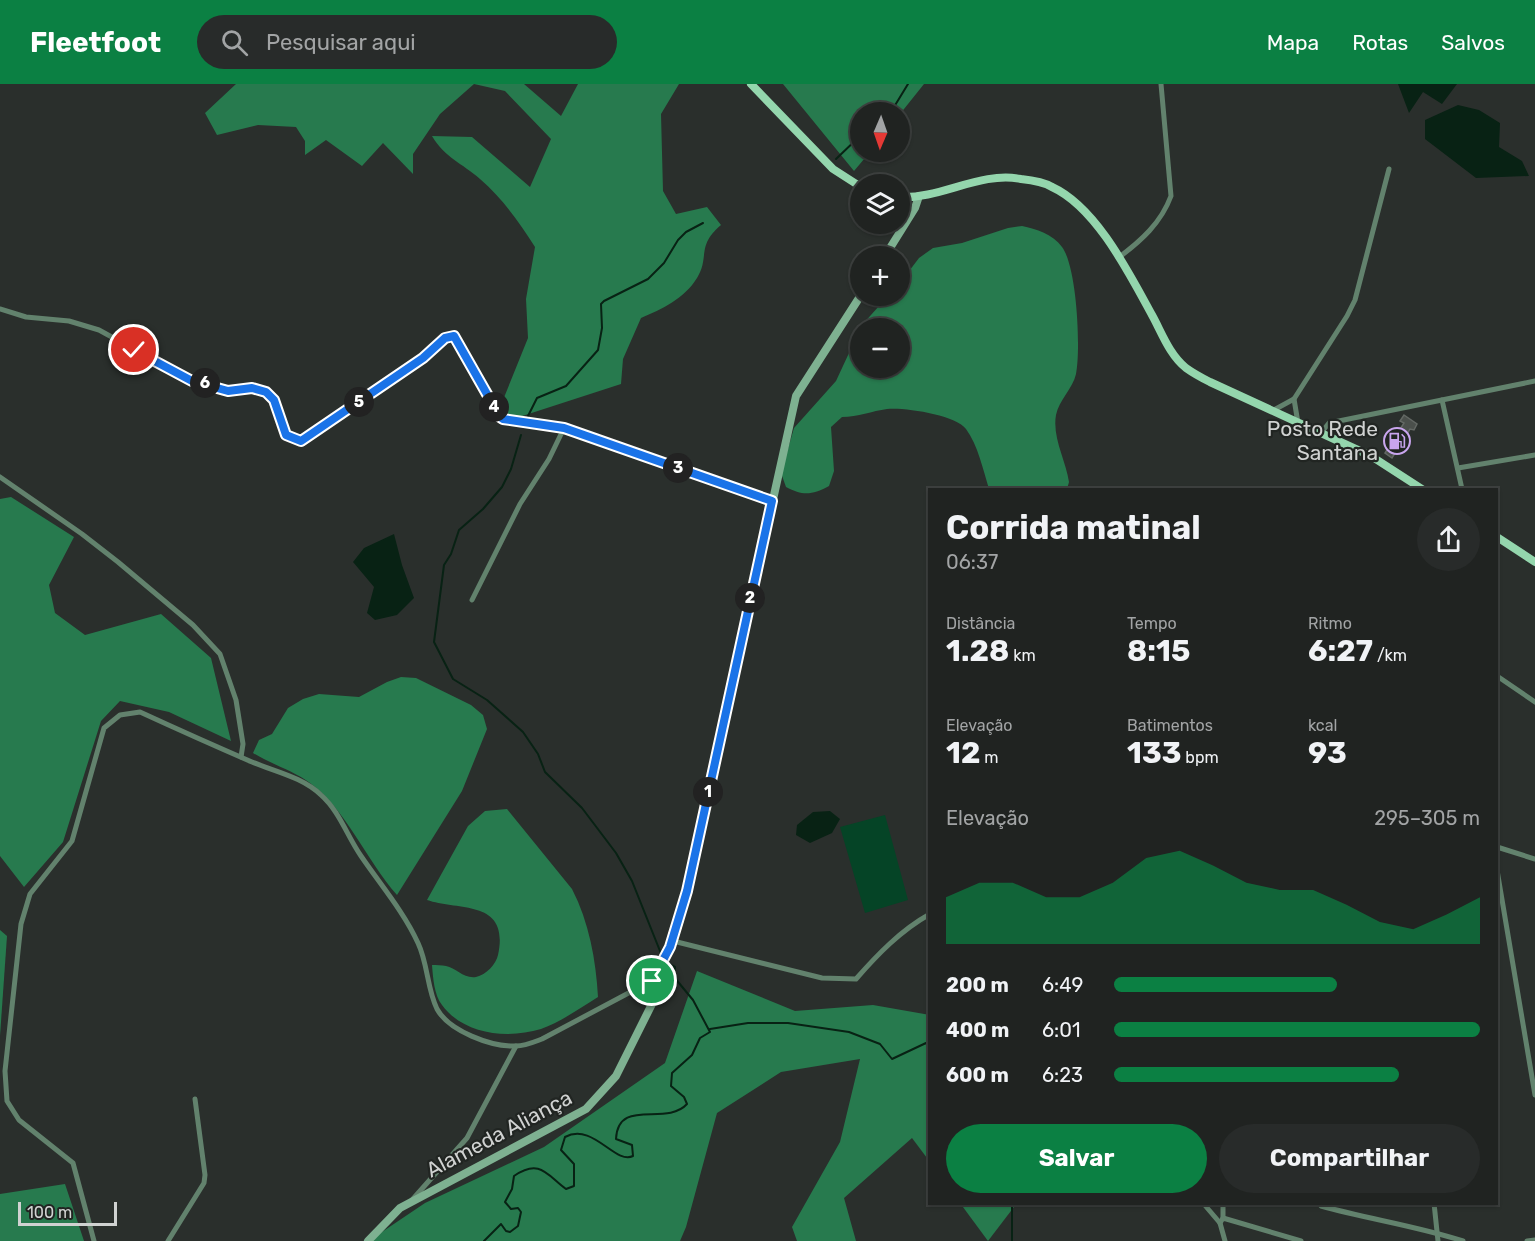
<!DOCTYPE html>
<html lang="pt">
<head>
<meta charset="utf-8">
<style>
  body { margin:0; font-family:Rubik,sans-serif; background:#282b2a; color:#f1f3f6; height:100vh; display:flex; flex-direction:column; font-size:22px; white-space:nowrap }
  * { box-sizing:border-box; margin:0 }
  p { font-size:20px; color:#a2a4a5 }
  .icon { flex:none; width:33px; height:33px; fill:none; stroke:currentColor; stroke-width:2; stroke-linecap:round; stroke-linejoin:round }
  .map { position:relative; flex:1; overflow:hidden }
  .drawer { position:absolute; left:928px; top:404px; width:570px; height:717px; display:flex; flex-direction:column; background:#202321; border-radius:0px; box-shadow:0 2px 4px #0004,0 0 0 2px #3d403f }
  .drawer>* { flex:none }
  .needle { width:39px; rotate:182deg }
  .controls { position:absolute; left:850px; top:18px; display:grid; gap:12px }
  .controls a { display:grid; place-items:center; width:60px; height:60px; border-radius:50%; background:#202321; box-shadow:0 2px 4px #0004,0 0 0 2px #3d403f; font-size:30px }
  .scale { position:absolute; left:18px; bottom:15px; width:99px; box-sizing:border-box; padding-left:6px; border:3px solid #d0d2d1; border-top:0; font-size:16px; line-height:21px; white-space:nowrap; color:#d0d2d1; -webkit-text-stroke:4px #212522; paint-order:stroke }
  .pin { position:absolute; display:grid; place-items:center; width:51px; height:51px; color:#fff; margin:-26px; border:3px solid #fff; border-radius:50%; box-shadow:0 2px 6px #0007 }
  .km { position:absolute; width:30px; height:30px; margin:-15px; border-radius:50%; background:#222; color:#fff; font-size:16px; line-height:30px; text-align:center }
  .round { display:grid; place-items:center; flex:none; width:63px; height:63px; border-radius:32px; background:#282b2a }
  .headline { display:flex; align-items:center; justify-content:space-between; height:102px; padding:0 18px }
  h1 { font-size:33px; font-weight:700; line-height:45px }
  .figures { display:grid; grid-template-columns:repeat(3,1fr); gap:9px; height:102px; padding:6px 18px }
  .figures div { display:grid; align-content:center }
  .figures b { font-size:30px; font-weight:700 }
  .figures small { font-size:16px; font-weight:400 }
  .figures p { font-size:16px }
  .chart { height:168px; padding:12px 18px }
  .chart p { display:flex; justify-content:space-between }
  .chart svg { width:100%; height:108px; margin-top:6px; fill:#0b8043; opacity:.7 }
  .button { display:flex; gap:12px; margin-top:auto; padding:12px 18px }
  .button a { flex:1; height:69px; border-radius:36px; background:#0b8043; color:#fff; font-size:24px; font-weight:700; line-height:69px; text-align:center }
  .button a+a { background:#282b2a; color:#f1f3f6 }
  ul { padding:0 18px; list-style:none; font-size:20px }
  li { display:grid; grid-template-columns:96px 72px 1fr; align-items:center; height:45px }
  li i { height:15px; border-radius:8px; background:#0b8043 }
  header { display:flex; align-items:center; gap:36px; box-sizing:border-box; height:84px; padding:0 30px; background:#0b8043; color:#fff }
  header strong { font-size:28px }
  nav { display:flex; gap:33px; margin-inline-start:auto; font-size:21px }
  .search { width:420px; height:54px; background:#282b2a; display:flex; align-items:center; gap:15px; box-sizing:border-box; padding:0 21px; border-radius:33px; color:#a2a4a5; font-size:22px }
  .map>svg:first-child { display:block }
  .green { fill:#054426 }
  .forest { fill:#277a4e; fill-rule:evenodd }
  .water { fill:#082214 }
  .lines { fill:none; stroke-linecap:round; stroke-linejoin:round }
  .stream { stroke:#082214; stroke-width:2 }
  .building { fill:#4b504c; stroke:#636864; stroke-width:1.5 }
  .street { stroke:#62826d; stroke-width:5 }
  .secondary { stroke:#7eb191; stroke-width:8 }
  .primary { stroke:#94d6ad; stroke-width:8 }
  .route-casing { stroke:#fff; stroke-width:12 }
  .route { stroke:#1a73e8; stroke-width:8 }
  .labels { text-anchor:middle; stroke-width:4.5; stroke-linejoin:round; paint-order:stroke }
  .poi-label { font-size:21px; fill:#d0d2d1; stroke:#212522; text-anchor:end }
  .street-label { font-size:21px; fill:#d0d2d1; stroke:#212522 }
</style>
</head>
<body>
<header>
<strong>Fleetfoot</strong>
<div class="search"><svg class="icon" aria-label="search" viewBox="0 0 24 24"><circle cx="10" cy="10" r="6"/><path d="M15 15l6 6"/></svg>Pesquisar aqui</div>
<nav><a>Mapa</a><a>Rotas</a><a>Salvos</a></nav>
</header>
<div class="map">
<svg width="1535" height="1157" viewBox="0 0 1535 1157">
  <rect width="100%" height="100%" fill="#2a2f2c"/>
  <path class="green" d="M885,731L908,816L865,829L840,743Z"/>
  <g class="forest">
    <path d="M236,0H524L561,32L578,0H679L661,30L663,107L676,130L707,123L721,141C696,162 710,173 697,194C684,215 662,225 641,234L623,275L621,300L510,336L503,316L528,254L526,215L535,163C519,138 503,115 480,95C462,79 445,74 432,52L472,53L530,103L551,55L505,7L474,0L440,30L413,70V90L383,59L362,82L326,56L305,71V57L296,43L258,41L217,51L205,29Z"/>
    <path d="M783,0H924L900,30L861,28V68H870L854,87Z"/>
    <path d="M1022,142C1036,145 1053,150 1062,163C1077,183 1081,265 1076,290C1073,304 1059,316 1056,331C1052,353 1066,377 1069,398L1067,405H989C983,386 978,361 966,345C956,331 904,323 887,325C872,327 858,333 842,333L831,343L834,387L829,402C812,411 803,412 786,403L781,389L794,344L836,297L862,241L888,212H900V199L919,174L933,164L962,159L1008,144ZM861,244H900V284H861Z"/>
    <path d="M11,413L74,453L49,501L55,529L85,551L161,530L211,574L231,657L169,628L120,617L101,637L63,758L24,803L0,772V415Z"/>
    <path d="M401,593L416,594L471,621L483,631L487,645L462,707L397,811C367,777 345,724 310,699C294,687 271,680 253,669L259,656L272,650L288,624L303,615L319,610L359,613L387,598Z"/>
    <path d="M507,725L572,805C589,838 596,876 598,913C580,924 561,938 541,945C508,955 464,951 442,921C434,911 433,893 432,881C436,881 442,881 446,882C456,884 464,895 476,893C486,891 496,880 498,871C510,815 459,827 427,816L468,742L485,727Z"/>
    <path d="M0,846L7,852L0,952Z"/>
    <path d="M697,887L795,927L873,921L930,931V1078L912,1054L844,1114L856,1157H797L792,1143L840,1058L860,975L781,988L717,1029L686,1143L680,1157H372L376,1152L425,1119L544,1063L665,979Z"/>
    <path d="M65,1100L84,1157H0V1110Z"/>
    <path d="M960,1119H1017L988,1157Z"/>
  </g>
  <g class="water">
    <path d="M1398,0H1457L1442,20L1423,8L1409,29Z"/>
    <path d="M1458,21L1479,26L1500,39L1499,63L1522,77L1529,92L1476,94L1425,55V36Z"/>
    <path d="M394,450L402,481L414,514L397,531L375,536L367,529L374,503L353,478L364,464Z"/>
    <path d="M830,727L840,735L832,749L810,759L796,751L797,741L813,728Z"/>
  </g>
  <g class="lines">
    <g class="stream">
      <path d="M885,28L894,23L908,0"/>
      <path d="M836,75L861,51"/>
      <path d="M528,332L537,314L566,302L598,266L602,244L601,220L604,217L648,195L664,179L678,156L686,148L703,139"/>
      <path d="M521,351L511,385L502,403L483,425L459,446L451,470L444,481L434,558L453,595L487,616L523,648L538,670L545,688L582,724L616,769L632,797L662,872"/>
      <path d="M710,945L748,939H788L849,948L880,960L892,975L926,959L930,964"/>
      <path d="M1012,1119V1157"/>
      <path d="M484,1157L501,1140L506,1147L510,1148L518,1142L521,1128L518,1124L511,1125L505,1118L512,1105L514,1092C540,1074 547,1091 566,1105L574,1102V1080L561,1066L565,1053C593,1038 615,1081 633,1072L632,1061L616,1055C618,1013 666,1043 687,1020L684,1013L671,1002L672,989L692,971L700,954L710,948L693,916L674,893L675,883L667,879"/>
    </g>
  </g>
  <path class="building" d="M1404,331L1417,340L1414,346L1410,345L1392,374L1385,369L1404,339L1400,337Z"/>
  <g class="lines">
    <g class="street">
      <path d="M1118,174C1141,157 1161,139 1171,112L1161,0"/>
      <path d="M0,225L26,233L69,237L99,246L192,297L228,307L252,305L266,308L274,316L286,351L297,356L310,351L377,306L431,268L445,254L454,253L500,333L503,335L564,344L772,417"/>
      <path d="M1294,315L1298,339"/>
      <path d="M1442,316L1462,405"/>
      <path d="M1272,327L1294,315L1347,232L1355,216L1389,85"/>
      <path d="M1321,349L1329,339L1535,297"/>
      <path d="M1458,384L1535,371"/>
      <path d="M0,393L82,450L118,478L193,541L220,570L236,616L243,660L241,673"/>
      <path d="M472,516L520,420L549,375L564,344"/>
      <path d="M1497,592L1535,618"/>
      <path d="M1497,763L1535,775"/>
      <path d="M1497,786L1535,1011"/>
      <path d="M673,857L822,894L856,895C877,871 901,846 930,830"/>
      <path d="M412,1116L467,1054L516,962"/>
      <path d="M1203,1119L1220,1139L1225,1157"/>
      <path d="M1223,1119V1134"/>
      <path d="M1321,1119V1122C1368,1135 1417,1142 1463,1157"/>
      <path d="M1434,1119L1438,1157"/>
      <path d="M1220,1139L1223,1134L1301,1157"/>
      <path d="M94,1157L73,1079L19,1036L7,1017L5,987L21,840L30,810L72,757L104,644L120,631L140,628C177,645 215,662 252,678C276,688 302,693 321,711C340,728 347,752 361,772C380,800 404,828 418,859C428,880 427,905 437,925C449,947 491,963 516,962C525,962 534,958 542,955L638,904L657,885"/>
      <path d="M168,1157L204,1099L205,1091L195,1015"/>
      <path d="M1527,1157L1535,1156"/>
    </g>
    <g class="secondary">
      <path d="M885,172L915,124L919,112"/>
      <path d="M368,1157L400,1124L586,1025L616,992L654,916L653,897L671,863L679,839L796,312L861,211"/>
    </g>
    <g class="primary">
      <path d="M751,0L833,85L861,103"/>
      <path d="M900,113C941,115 980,87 1021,95C1031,96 1044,98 1052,103C1096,123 1129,189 1152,231C1162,249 1169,270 1186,284C1193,289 1202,294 1210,298L1371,372L1422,405"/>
      <path d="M1497,453L1535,478"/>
    </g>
  </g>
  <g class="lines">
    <defs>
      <path id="route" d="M134,266L192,297L228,307L252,304L266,308L274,316L286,351L301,357L423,274L445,254L454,252L500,333L503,335L564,344L772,417L687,807L670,863L652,897"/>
    </defs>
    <use href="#route" class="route-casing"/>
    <use href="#route" class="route"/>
  </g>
  <defs>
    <symbol id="fuel-ring" viewBox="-11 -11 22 22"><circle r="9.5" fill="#212522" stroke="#c9a5ee" stroke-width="1.5"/><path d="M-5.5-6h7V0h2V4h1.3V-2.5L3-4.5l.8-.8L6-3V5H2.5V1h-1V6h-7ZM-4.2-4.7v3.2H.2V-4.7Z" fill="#c9a5ee"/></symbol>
  </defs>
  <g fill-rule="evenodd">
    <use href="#fuel-ring" x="1382" y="342" width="30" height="30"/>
  </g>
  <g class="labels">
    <g class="poi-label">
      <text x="1378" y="352">Posto Rede<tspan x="1378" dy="24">Santana</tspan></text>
    </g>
    <g class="street-label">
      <text transform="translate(499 1050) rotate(-28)" y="7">Alameda Aliança</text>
    </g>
  </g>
</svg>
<div class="controls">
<a><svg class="needle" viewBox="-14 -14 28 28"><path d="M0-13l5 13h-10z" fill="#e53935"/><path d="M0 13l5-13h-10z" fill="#a2a4a5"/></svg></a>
<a><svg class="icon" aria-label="layers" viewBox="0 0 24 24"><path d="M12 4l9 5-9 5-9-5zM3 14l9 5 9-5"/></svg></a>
<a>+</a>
<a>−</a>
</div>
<div class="scale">100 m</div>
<div class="pin" style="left:652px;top:897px;background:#1e9e55"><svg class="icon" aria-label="arrive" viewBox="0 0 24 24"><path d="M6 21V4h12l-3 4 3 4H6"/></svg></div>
<div class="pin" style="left:134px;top:266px;background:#d93025"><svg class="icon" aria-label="check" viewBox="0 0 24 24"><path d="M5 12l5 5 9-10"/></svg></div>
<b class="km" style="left:708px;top:708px">1</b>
<b class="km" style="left:750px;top:514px">2</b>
<b class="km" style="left:678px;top:384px">3</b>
<b class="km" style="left:494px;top:323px">4</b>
<b class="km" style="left:359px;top:318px">5</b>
<b class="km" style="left:205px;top:299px">6</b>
<section class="drawer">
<div class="headline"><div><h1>Corrida matinal</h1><p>06:37</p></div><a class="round"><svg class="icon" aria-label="share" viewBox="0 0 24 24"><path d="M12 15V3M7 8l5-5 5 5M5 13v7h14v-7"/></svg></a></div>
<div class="figures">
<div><p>Distância</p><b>1.28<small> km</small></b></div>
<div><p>Tempo</p><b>8:15</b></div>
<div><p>Ritmo</p><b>6:27<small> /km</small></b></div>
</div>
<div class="figures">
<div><p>Elevação</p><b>12<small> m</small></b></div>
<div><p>Batimentos</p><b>133<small> bpm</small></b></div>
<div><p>kcal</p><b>93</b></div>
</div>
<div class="chart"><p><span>Elevação</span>295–305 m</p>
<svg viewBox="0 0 160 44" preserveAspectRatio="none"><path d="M0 44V25L10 19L20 19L30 25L40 25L50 19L60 9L70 6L80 12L90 19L100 22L110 22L120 28L130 35L140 38L150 32L160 25V44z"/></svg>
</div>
<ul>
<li><b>200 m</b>6:49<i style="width:61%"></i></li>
<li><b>400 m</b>6:01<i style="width:100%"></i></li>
<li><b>600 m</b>6:23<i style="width:78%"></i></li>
</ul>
<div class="button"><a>Salvar</a><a>Compartilhar</a></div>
</section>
</div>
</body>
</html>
